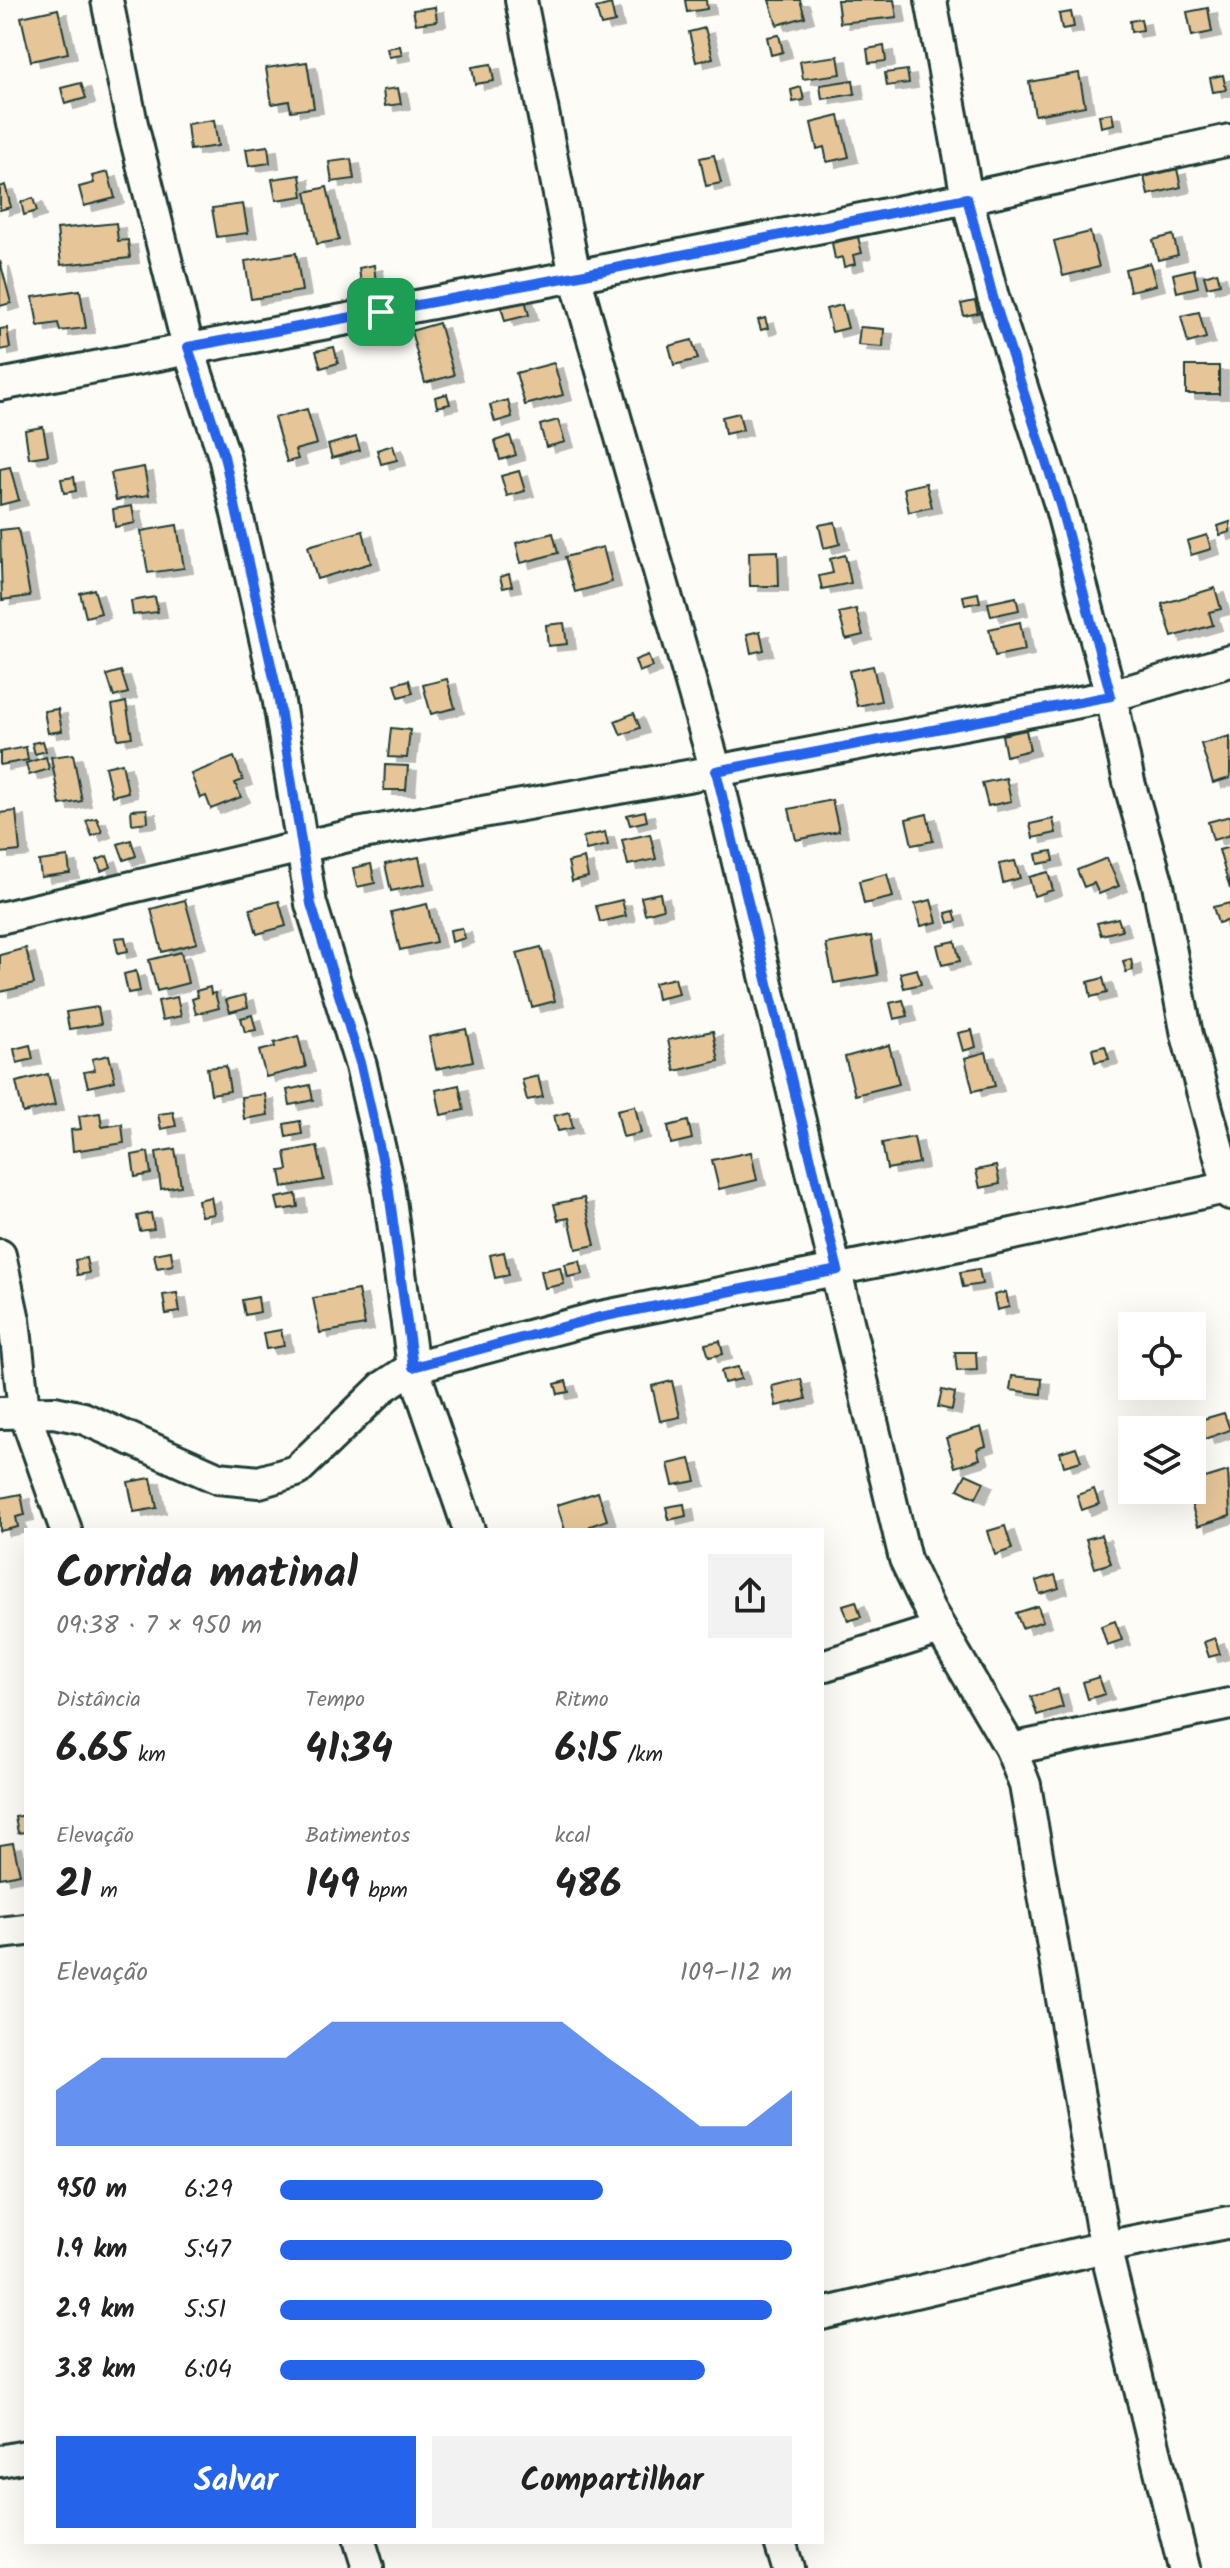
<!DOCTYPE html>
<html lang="pt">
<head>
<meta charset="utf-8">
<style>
  body { margin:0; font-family:Kalam,sans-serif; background:#f2f2f2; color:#222; height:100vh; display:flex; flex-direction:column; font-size:30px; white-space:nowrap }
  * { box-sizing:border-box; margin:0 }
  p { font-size:26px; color:#767676 }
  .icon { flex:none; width:44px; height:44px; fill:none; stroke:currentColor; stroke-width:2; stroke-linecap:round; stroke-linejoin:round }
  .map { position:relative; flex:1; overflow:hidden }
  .details { position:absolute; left:24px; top:1528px; width:800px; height:1016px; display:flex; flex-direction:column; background:#fff; border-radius:0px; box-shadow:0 8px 32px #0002 }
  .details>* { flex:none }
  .tools { position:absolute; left:1118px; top:1312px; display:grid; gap:16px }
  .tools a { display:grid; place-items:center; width:88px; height:88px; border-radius:0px; background:#fff; box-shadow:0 8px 32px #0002; font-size:40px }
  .pin { position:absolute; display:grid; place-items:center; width:68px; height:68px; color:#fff; margin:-34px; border-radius:16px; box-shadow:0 4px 12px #0006 }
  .round { display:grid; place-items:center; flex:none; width:84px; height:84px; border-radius:0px; background:#f2f2f2 }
  .summary { display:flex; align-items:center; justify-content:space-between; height:136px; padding:0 32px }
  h1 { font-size:44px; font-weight:600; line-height:60px }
  .figures { display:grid; grid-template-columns:repeat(3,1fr); gap:12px; height:136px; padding:8px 32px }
  .figures div { display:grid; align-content:center }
  .figures b { font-size:40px; font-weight:600 }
  .figures small { font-size:22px; font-weight:400 }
  .figures p { font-size:22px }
  .chart { height:224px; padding:16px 32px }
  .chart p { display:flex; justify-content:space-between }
  .chart svg { width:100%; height:144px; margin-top:8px; fill:#2563eb; opacity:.7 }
  .primary-button { display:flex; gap:16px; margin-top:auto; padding:16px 32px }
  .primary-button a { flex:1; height:92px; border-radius:0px; background:#2563eb; color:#fff; font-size:32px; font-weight:600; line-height:92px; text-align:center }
  .primary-button a+a { background:#f2f2f2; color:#222 }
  ul { padding:0 32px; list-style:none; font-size:26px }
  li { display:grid; grid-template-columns:128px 96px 1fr; align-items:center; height:60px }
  li i { height:20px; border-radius:10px; background:#2563eb }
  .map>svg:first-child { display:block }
  .building { fill:#e6c698; stroke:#1f3d34; stroke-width:2; filter:url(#shadow) }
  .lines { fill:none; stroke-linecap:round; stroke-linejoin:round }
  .street-casing { stroke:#1f3d34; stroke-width:36 }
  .street { stroke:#fdfcf7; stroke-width:30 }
  .route-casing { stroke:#fff; stroke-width:16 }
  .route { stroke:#2563eb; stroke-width:10 }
</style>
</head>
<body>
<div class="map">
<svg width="1230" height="2568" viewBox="0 0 1230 2568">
  <defs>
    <filter id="shadow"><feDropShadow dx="9" dy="5" stdDeviation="0" flood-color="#0004"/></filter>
  </defs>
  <rect width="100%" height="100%" fill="#fdfcf7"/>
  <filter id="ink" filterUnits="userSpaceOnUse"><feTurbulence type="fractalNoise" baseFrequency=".0125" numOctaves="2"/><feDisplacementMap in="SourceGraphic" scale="16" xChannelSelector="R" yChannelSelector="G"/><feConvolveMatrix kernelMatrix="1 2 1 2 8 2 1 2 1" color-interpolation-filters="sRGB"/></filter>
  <g filter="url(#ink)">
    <g class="building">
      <path d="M685,0H706L707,9L687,12Z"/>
      <path d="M769,0H800L805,17L777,25Z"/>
      <path d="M837,0H894L897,17L840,23Z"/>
      <path d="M611,4L615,22L601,25L596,8Z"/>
      <path d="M435,7L437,21L416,24L413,10Z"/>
      <path d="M1208,8L1212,32L1192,36L1187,12Z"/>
      <path d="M58,9L68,53L31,61L21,17Z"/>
      <path d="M1071,12L1074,27L1062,29L1059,14Z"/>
      <path d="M1141,19L1143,30L1131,32L1130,21Z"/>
      <path d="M705,28L713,58L696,62L689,32Z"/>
      <path d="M779,35L783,52L771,55L767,37Z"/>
      <path d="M400,46L402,55L389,57L387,48Z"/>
      <path d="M884,46L886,61L869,63L867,49Z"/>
      <path d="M838,56L841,74L803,79L800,61Z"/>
      <path d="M307,62L314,108L291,111L289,101L272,104L266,68Z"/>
      <path d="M491,64L494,81L475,84L472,67Z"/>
      <path d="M907,70L909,83L887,86L885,73Z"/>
      <path d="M1079,73L1085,106L1035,115L1029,82Z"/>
      <path d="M1223,75L1226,90L1213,92L1210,78Z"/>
      <path d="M853,80L855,94L822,99L820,85Z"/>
      <path d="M81,83L86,98L65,104L61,88Z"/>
      <path d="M801,87L804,100L793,102L791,90Z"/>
      <path d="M398,88L401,104L385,106L383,90Z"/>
      <path d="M1112,113L1114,124L1101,127L1099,115Z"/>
      <path d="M839,116L849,157L827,162L824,147L817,149L811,123Z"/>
      <path d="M214,120L218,146L190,150L187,124Z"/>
      <path d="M268,146L270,163L249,166L246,149Z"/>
      <path d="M714,155L721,183L706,186L700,158Z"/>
      <path d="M351,159L354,179L332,182L329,162Z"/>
      <path d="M1177,169L1181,187L1148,195L1144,177Z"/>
      <path d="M108,172L115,198L84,206L79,187L94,183L92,176Z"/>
      <path d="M300,175L303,196L276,200L272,179Z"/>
      <path d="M5,185L11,207L0,210V187Z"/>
      <path d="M327,187L339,240L317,244L306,192Z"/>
      <path d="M33,198L37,211L24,215L21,202Z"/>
      <path d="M243,204L248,233L217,237L212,208Z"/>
      <path d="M116,223L118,241L128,240L130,258L61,265L57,229Z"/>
      <path d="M1090,232L1099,267L1063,276L1054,241Z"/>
      <path d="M1173,235L1178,255L1158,260L1153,240Z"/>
      <path d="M858,237L862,253L853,255L855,264L844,267L842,257L835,259L832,243Z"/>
      <path d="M296,253L302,291L251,299L245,261Z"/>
      <path d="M0,261L11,303L0,306Z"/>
      <path d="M1150,263L1156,285L1130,291L1125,269Z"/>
      <path d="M374,265L376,283L361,285L359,268Z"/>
      <path d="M1194,269L1198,287L1177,292L1173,274Z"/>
      <path d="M1217,272L1220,284L1207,287L1204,276Z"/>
      <path d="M80,290L86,328L60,331L58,323L38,326L33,297Z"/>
      <path d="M523,292L529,315L505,321L499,299Z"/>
      <path d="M975,301L978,313L964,316L961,304Z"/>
      <path d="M842,305L848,328L832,332L826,309Z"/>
      <path d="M1199,312L1206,338L1188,343L1181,316Z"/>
      <path d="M765,318L768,328L761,330L758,320Z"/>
      <path d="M439,323L454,375L425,383L411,331Z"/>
      <path d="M395,325L397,336L388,338L385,328Z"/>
      <path d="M860,327L884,329L883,347L858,345Z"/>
      <path d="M7,328L10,348L0,350V329Z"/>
      <path d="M692,340L698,359L674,365L669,346Z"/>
      <path d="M334,347L338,363L321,368L316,351Z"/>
      <path d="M554,363L563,395L525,405L516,373Z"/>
      <rect x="1186" y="366" width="33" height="28"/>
      <path d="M447,394L450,404L437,407L435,397Z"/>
      <path d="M508,400L512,417L495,422L490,405Z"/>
      <path d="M307,409L317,444L295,450L298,459L287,462L274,418Z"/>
      <path d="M739,413L743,430L725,434L722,417Z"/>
      <path d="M558,420L565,442L546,447L540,425Z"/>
      <path d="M43,427L48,455L29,458L25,430Z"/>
      <path d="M510,436L516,455L500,460L495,441Z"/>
      <path d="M356,437L360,450L332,458L328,445Z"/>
      <path d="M393,445L397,460L381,464L377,450Z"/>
      <path d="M10,467L19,500L0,505V469Z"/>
      <path d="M144,467L149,495L116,500L111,473Z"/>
      <path d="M519,471L525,491L507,496L501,476Z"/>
      <path d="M74,477L76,491L64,493L61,479Z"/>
      <path d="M926,483L932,507L909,512L904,488Z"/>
      <path d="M132,506L135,523L115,527L113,509Z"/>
      <path d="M835,522L840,544L824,548L819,525Z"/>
      <path d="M1230,522V532L1220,535L1218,526Z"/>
      <path d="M177,525L184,568L148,573L141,531Z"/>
      <path d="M18,528L30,596L2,600L0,530Z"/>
      <path d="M363,531L371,563L317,579L308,546Z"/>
      <path d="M553,533L558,553L521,563L516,543Z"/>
      <path d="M1207,535L1211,549L1191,555L1187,541Z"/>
      <path d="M603,547L612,582L575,592L565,557Z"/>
      <path d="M778,551L779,586H750L749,552Z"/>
      <path d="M845,555L851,583L822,589L819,576L833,573L830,559Z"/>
      <path d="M509,574L512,586L503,588L500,577Z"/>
      <path d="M1215,588L1221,609L1209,612L1213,625L1172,637L1162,604Z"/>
      <path d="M94,589L101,613L86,617L80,593Z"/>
      <path d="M978,593L980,602L965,605L963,596Z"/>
      <path d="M155,597L158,612L133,615L131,601Z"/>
      <path d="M1016,597L1019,610L991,616L988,603Z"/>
      <path d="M856,609L863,635L846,639L839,613Z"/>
      <path d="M1020,622L1025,650L995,656L989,629Z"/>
      <path d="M564,623L567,644L548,646L546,625Z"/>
      <path d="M760,631L764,650L751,653L747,634Z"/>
      <path d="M648,655L652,667L639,672L635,660Z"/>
      <path d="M873,666L881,701L857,706L849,671Z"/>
      <path d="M121,671L128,693L114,697L107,675Z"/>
      <path d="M447,679L455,708L431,714L423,685Z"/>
      <path d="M409,680L413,693L399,697L395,684Z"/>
      <path d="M126,702L132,737L118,739L112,705Z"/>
      <path d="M58,709L62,731L48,733L44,711Z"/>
      <path d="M634,713L640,728L621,735L615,721Z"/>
      <path d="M391,728L410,730L407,758L388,757Z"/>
      <path d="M1026,730L1030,750L1006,756L1002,735Z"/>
      <path d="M1230,736V778L1213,783L1201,744Z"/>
      <path d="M43,741L46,751L35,754L32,743Z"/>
      <path d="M26,747L28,760L0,765V752Z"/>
      <path d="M73,754L82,801L60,805L51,757Z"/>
      <path d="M46,757L49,769L29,775L26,763Z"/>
      <path d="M234,757L243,780L235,783L241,797L211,809L206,796L200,798L191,774Z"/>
      <path d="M122,763L128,792L112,796L105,767Z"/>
      <path d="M385,765L408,766L406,790H384Z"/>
      <path d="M1006,778L1011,801L988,806L982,783Z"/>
      <path d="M832,800L839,831L796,840L789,809Z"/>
      <path d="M147,809L148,822L132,824L131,810Z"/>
      <path d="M16,811L20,851L0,853V813Z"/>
      <path d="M645,811L647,821L630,825L627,815Z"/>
      <path d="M927,814L933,841L912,845L906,819Z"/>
      <path d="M1230,816V835L1213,840L1208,822Z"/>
      <path d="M97,818L102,832L92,836L86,821Z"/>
      <path d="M1053,819L1056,833L1033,838L1030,824Z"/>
      <path d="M605,832L608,845L586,850L583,837Z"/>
      <path d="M650,834L656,859L628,865L622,840Z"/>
      <path d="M131,840L136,856L124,860L118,844Z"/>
      <path d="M1230,847V889L1219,850Z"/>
      <path d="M1052,851L1054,861L1038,864L1036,854Z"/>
      <path d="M107,856L111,867L101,871L97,860Z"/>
      <path d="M68,857L70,873L41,877L39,861Z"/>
      <path d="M419,857L425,884L391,891L385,864Z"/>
      <path d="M584,858L588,877L572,881L568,862Z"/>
      <path d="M1107,858L1119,886L1099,894L1094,883L1084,887L1077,870Z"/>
      <path d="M1015,861L1020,878L1003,883L999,864Z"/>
      <path d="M371,864L375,883L357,887L353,868Z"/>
      <path d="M1048,872L1053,890L1034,896L1029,877Z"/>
      <path d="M887,874L893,897L864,904L859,881Z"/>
      <path d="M660,893L663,909L645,914L641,897Z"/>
      <path d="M185,900L197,943L162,952L151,909Z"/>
      <path d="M622,900L626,916L600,922L596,906Z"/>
      <path d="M931,900L937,922L921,926L915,904Z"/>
      <path d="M279,901L286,926L257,934L250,909Z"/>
      <path d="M1230,903V920L1218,923L1213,907Z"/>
      <path d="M427,904L436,942L400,950L391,912Z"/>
      <path d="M954,911L957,921L949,923L946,913Z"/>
      <path d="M1118,918L1122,930L1101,935L1097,923Z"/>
      <path d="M462,928L465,938L452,942L450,930Z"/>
      <path d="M871,936L878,975L834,983L826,944Z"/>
      <path d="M125,937L128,951L118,953L115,938Z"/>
      <path d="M955,941L960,961L942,965L937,945Z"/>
      <path d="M541,947L555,1001L532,1007L517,953Z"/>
      <path d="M26,948L34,984L0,992V955Z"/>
      <path d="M181,952L188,983L157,991L149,960Z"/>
      <path d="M1131,959L1133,970L1126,972L1123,961Z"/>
      <path d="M917,969L921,984L904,988L900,973Z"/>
      <path d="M136,971L140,991L128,993L124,974Z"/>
      <path d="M675,978L679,994L657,999L654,983Z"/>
      <path d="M1103,978L1107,993L1091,997L1088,982Z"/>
      <path d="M210,987L211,994L215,993L219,1008L196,1014L192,999L198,997L196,991Z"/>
      <path d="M245,995L248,1007L230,1012L226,1000Z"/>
      <path d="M177,997L181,1016L162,1020L158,1001Z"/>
      <path d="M903,1000L908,1016L894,1019L890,1003Z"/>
      <path d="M98,1007L101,1024L69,1029L66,1012Z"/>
      <path d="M252,1015L256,1030L245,1032L241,1018Z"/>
      <path d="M466,1029L473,1061L436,1069L429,1037Z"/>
      <path d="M972,1030L976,1047L963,1051L958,1033Z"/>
      <path d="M713,1031L719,1061L675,1071L668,1040Z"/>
      <path d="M298,1036L306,1067L266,1077L259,1051L275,1047L274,1043Z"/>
      <path d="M30,1045L33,1059L17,1063L14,1049Z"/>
      <path d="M889,1045L899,1084L855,1095L845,1057Z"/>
      <path d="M1105,1046L1109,1059L1095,1062L1092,1049Z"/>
      <path d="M986,1052L995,1086L973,1091L965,1058Z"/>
      <path d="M109,1055L115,1081L88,1087L84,1072L95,1070L92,1059Z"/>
      <path d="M226,1066L230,1091L211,1094L207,1068Z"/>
      <path d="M48,1074L55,1105L23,1113L16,1082Z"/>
      <path d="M538,1076L543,1097L527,1100L522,1080Z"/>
      <path d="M310,1085L313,1100L290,1105L287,1090Z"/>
      <path d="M459,1085L464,1110L441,1115L436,1090Z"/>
      <path d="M265,1094L268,1115L244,1119L241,1097Z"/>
      <path d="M635,1106L641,1133L623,1137L617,1110Z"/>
      <path d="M173,1112L176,1126L161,1129L158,1114Z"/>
      <path d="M569,1112L573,1128L558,1131L554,1116Z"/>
      <path d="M100,1113L102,1127L122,1124L124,1143L73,1151L71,1130L81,1129L79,1116Z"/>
      <path d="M300,1121L302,1134L286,1137L284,1124Z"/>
      <path d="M688,1121L692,1139L671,1144L668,1126Z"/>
      <path d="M914,1137L919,1163L887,1169L882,1143Z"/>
      <path d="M317,1146L324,1180L283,1187L280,1171L288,1170L285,1152Z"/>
      <path d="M175,1149L181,1186L161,1189L156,1152Z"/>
      <path d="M148,1152L151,1174L135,1177L132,1155Z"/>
      <path d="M751,1152L757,1180L719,1189L712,1160Z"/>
      <path d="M996,1166L1000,1184L980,1188L976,1170Z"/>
      <path d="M296,1194L298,1207L279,1210L276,1198Z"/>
      <path d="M211,1197L214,1214L201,1216L198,1200Z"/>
      <path d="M584,1198L595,1245L576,1249L569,1218L558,1220L554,1204Z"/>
      <path d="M151,1213L154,1229L140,1231L137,1216Z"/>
      <path d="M171,1251L173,1265L157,1268L154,1254Z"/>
      <path d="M504,1252L509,1275L495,1278L490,1255Z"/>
      <path d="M86,1258L89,1273L77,1275L75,1260Z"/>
      <path d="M580,1261L583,1274L568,1277L565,1264Z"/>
      <path d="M560,1267L564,1284L545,1288L541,1271Z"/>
      <path d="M979,1269L982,1284L963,1287L960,1272Z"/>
      <path d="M358,1290L365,1325L320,1333L313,1298Z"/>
      <path d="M1006,1292L1009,1307L997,1310L994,1295Z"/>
      <path d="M177,1293L180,1312L166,1314L163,1295Z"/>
      <path d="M258,1297L260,1312L245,1315L242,1300Z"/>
      <path d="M281,1330L284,1346L266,1349L263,1333Z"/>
      <path d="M720,1341L723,1354L709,1357L705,1344Z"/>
      <path d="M955,1352H976L977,1370L957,1371Z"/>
      <path d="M738,1367L741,1379L724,1383L721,1371Z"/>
      <path d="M1012,1376L1042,1379L1041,1394L1010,1390Z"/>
      <path d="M801,1379L806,1399L776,1406L772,1386Z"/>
      <path d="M566,1381L569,1392L558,1394L555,1384Z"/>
      <path d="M672,1381L680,1417L660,1421L652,1386Z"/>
      <path d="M942,1390L955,1393L952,1410L938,1407Z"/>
      <path d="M1224,1413L1230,1430L1205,1439L1200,1420Z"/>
      <path d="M981,1427L986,1446L977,1449L980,1459L955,1467L946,1438Z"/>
      <path d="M1076,1447L1081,1461L1064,1466L1060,1452Z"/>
      <path d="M690,1459L696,1481L673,1485L668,1464Z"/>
      <path d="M1228,1471L1230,1516L1198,1526L1187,1490H1192V1482Z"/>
      <path d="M966,1474L984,1482L976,1498L958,1489Z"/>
      <path d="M151,1478L157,1508L134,1512L128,1482Z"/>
      <path d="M1094,1489L1099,1504L1082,1510L1077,1495Z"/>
      <path d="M598,1492L607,1520L590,1526L591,1530H565L557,1505Z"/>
      <path d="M21,1494L25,1515L16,1517L18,1527L0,1531V1498Z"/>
      <path d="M684,1504L686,1516L669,1520L666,1507Z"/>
      <path d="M1005,1526L1012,1549L995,1555L988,1531Z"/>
      <path d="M1101,1535L1111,1563L1095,1568L1086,1539Z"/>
      <path d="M1055,1575L1059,1588L1040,1594L1036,1581Z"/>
      <path d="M856,1601L861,1617L848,1621L843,1605Z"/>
      <path d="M1038,1606L1043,1621L1022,1628L1016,1613Z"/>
      <path d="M1115,1621L1122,1640L1107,1645L1101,1626Z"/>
      <path d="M1215,1638L1220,1654L1209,1657L1204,1642Z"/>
      <path d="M1099,1677L1105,1694L1088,1699L1083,1682Z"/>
      <path d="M1058,1689L1063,1707L1037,1715L1031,1697Z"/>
      <path d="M26,1815V1832L18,1833L15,1817Z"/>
      <path d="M13,1843L20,1874L0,1878V1845Z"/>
    </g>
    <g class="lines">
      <defs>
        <g id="street">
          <path d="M107,0L132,124L188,347L224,456L278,696L311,904L361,1066L388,1185L413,1367L469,1530"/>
          <path d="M521,0L575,276L716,771L905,1559L929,1609L1011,1749L1025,1785L1105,2247L1184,2568"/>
          <path d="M931,0L967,198L993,297L1060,505L1111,696L1129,782L1158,885L1187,1035L1230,1194"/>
          <path d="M0,385L575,276L967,198L1230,140"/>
          <path d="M0,918L357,834L716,771L1111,696L1230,661"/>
          <path d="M0,1255L14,1320L24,1411L66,1530"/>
          <path d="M0,1413L54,1412L83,1418L218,1478L259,1482L296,1471L383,1387L413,1367L596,1318L989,1239L1230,1187"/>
          <path d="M822,1666L940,1629"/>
          <path d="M1011,1749L1230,1704"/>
          <path d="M0,1933L26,1930"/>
          <path d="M822,2314L1105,2247L1230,2222"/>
          <path d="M0,2461L26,2456"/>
          <path d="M360,2542L368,2568"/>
          <path d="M780,2542L788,2568"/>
        </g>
      </defs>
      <use href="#street" class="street-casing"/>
      <use href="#street" class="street"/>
    </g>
  </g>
  <g class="lines" filter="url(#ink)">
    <defs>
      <path id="route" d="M967,198L993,297L1060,505L1111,696L716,771L838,1270L596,1318L413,1367L388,1185L361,1066L311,904L278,696L224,456L188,347L575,276Z"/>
    </defs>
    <use href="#route" class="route-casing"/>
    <use href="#route" class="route"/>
  </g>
</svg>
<div class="tools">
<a><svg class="icon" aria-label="locate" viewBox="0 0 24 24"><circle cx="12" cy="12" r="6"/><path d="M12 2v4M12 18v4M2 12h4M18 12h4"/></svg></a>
<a><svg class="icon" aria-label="layers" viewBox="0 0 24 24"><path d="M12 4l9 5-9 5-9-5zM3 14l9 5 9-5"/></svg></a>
</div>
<div class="pin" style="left:381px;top:312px;background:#1e9e55"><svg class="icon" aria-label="arrive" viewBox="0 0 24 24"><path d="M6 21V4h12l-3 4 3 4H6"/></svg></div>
<section class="details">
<div class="summary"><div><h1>Corrida matinal</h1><p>09:38 · 7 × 950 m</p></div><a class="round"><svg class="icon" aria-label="share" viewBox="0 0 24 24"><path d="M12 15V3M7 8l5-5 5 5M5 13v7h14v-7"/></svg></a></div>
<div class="figures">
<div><p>Distância</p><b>6.65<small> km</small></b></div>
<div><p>Tempo</p><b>41:34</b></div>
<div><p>Ritmo</p><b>6:15<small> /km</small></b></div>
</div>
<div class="figures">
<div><p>Elevação</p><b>21<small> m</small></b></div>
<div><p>Batimentos</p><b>149<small> bpm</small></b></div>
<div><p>kcal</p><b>486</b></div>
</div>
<div class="chart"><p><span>Elevação</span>109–112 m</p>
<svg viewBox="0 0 160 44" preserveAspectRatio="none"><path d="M0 44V27L10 17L20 17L30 17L40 17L50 17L60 6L70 6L80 6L90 6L100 6L110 6L120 17L130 27L140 38L150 38L160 27V44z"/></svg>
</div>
<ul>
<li><b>950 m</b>6:29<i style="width:63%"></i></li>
<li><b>1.9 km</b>5:47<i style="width:100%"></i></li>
<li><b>2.9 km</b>5:51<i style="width:96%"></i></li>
<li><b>3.8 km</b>6:04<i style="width:83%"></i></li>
</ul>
<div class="primary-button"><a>Salvar</a><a>Compartilhar</a></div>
</section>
</div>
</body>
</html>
